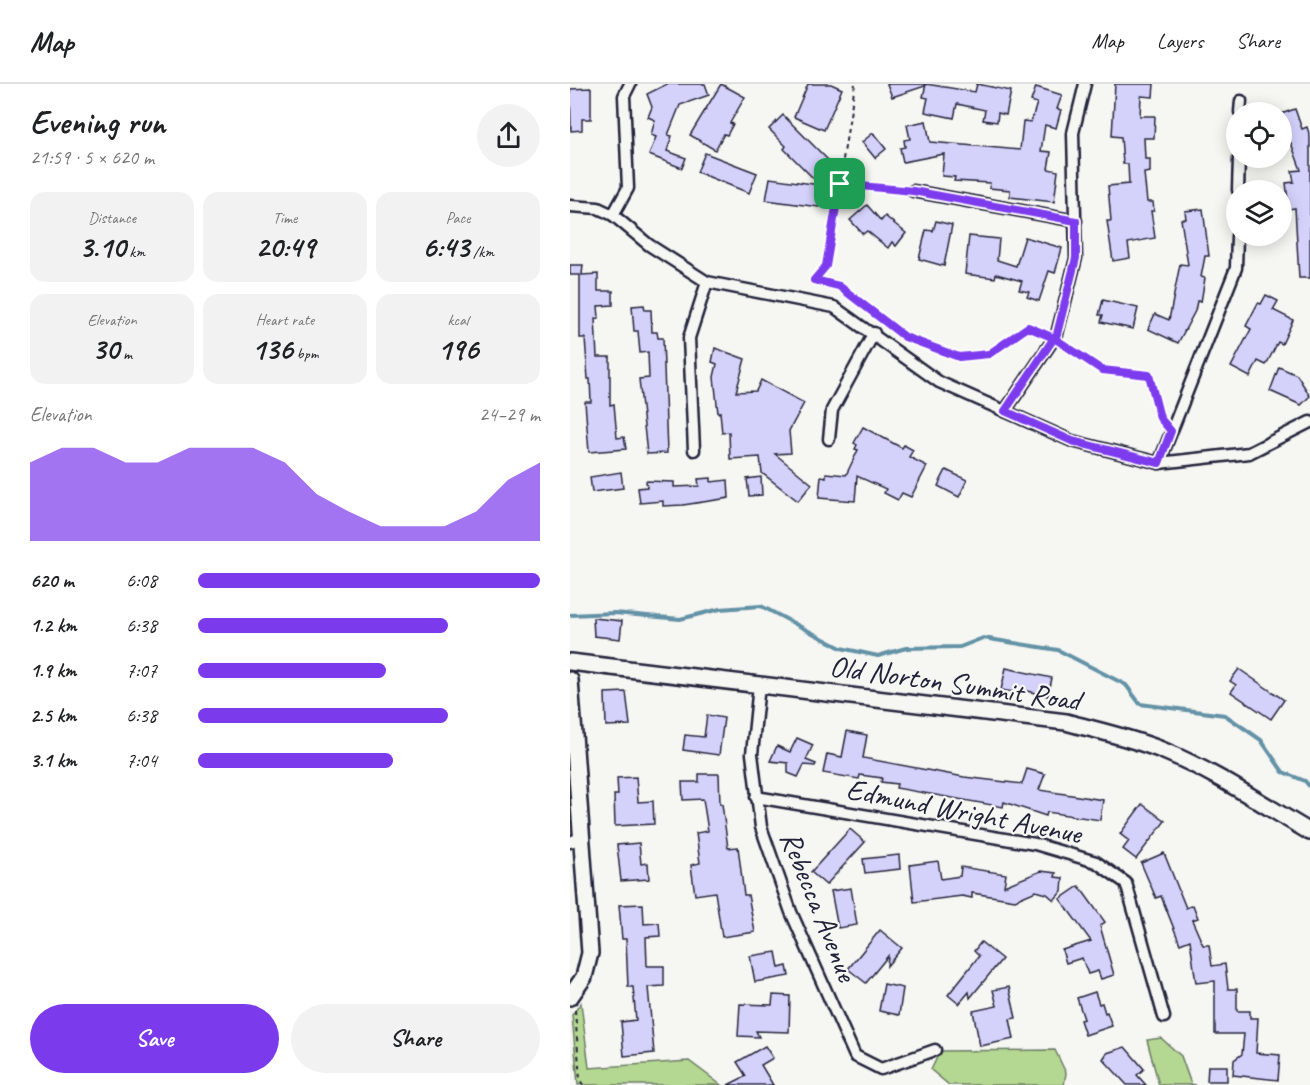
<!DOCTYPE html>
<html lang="en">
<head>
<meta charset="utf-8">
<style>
  body { margin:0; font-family:Caveat,sans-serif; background:#f2f2f2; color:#202124; height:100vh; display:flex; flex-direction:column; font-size:22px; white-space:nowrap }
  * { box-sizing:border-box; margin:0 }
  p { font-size:20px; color:#757577 }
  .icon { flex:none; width:33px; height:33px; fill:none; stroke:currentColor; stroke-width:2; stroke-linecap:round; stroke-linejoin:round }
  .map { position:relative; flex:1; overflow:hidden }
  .details { display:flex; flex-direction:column; background:#fff; width:570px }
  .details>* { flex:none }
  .controls { position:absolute; left:656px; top:18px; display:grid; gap:12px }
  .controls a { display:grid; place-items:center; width:66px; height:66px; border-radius:50%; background:#fff; box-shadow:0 3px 15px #0003; font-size:30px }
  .pin { position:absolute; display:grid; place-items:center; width:51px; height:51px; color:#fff; margin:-26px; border-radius:12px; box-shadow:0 3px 9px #0006 }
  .round { display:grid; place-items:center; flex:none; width:63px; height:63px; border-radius:32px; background:#f2f2f2 }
  .summary { display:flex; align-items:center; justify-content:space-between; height:102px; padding:0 30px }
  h1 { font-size:33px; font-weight:600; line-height:45px }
  .figures { display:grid; grid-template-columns:repeat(3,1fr); gap:9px; height:102px; padding:6px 30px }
  .figures div { display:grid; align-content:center; border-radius:15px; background:#f2f2f2; text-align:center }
  .figures b { font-size:30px; font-weight:600 }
  .figures small { font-size:16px; font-weight:400 }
  .figures p { font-size:16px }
  .chart { height:168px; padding:12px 30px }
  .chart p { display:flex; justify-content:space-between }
  .chart svg { width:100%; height:108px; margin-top:6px; fill:#7c3aed; opacity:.7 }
  .primary-button { display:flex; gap:12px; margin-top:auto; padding:12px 30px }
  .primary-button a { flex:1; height:69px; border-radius:36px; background:#7c3aed; color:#fff; font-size:24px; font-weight:600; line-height:69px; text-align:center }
  .primary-button a+a { background:#f2f2f2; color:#202124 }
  ul { padding:0 30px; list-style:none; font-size:20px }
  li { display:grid; grid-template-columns:96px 72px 1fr; align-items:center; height:45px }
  li i { height:15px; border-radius:8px; background:#7c3aed }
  header { display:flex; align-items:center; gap:36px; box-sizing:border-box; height:84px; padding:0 30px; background:#fff; border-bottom:2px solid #e0e0e0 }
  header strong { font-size:28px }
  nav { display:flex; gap:33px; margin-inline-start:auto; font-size:21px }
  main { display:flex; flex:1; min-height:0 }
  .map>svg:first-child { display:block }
  .green { fill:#b4d791; stroke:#6b7c66; stroke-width:1.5 }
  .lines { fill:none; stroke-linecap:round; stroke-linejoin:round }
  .stream { stroke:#6392a6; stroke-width:4 }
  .building { fill:#d4d2fb; stroke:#22223b; stroke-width:1.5 }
  .street-casing { stroke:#22223b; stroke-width:15 }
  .secondary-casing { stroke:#22223b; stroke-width:20 }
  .path { stroke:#22223b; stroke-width:2; stroke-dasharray:4.5 4.5; stroke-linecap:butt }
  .street { stroke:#f6f6f2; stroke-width:10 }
  .secondary { stroke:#f6f6f2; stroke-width:15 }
  .route-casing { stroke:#fff; stroke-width:12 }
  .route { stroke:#7c3aed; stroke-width:8 }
  .labels { text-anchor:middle; stroke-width:4.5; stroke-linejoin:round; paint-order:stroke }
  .street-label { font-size:30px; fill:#22223b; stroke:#f6f6f2 }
</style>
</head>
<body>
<header>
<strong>Map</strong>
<nav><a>Map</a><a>Layers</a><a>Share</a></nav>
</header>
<main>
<section class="details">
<div class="summary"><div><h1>Evening run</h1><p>21:59 · 5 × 620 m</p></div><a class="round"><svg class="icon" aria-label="share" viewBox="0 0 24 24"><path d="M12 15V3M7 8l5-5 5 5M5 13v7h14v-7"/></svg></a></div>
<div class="figures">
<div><p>Distance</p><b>3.10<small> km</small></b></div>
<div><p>Time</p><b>20:49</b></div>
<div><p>Pace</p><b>6:43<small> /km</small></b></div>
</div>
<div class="figures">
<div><p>Elevation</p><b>30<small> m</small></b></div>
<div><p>Heart rate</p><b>136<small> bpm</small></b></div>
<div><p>kcal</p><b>196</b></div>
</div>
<div class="chart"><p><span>Elevation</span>24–29 m</p>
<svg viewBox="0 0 160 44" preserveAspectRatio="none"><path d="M0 44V12L10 6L20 6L30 12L40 12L50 6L60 6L70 6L80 12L90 25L100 32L110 38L120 38L130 38L140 32L150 19L160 12V44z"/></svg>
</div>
<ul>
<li><b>620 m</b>6:08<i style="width:100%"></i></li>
<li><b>1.2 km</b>6:38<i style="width:73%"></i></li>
<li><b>1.9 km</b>7:07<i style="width:55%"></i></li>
<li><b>2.5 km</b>6:38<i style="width:73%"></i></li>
<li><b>3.1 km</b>7:04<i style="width:57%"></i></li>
</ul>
<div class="primary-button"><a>Save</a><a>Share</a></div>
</section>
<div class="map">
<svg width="740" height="1001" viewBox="0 0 740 1001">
  <rect width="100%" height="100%" fill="#f6f6f2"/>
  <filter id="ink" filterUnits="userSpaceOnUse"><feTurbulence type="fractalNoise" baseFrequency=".0167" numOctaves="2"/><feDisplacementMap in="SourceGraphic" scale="12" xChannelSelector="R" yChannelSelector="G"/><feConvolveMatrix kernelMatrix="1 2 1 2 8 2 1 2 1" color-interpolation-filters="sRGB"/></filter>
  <g filter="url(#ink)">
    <g class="green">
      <path d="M11,919L19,984L119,977L151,1001H8L2,931Z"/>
      <path d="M591,954L611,972L621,1000L626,1001H589L577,956Z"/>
      <path d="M485,966L496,989L494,1001H379L361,986L370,967Z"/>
    </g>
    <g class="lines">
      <path class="stream" d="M0,531L45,529L110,535L150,525L191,522L271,564L308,572L336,564L390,563L413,554L488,566L556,601L570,620L655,631L691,656L713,688L735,697L740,703"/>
    </g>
    <g class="building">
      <path d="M97,0H135L139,11L110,21L98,51L102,52L97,67L116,74L112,84L79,71L86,53L81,51L85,36L78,33L82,23L77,10Z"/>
      <path d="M151,0L175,13L160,39L163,40L157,51L154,50L145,66L120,51Z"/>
      <path d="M238,0H261L272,5L254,46L224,33Z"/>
      <path d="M317,0H355V2L322,13Z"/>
      <path d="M356,0L405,8L407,0L441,7L436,31L428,29L427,38L413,36L415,26L387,20L384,34L355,28L358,14L353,13Z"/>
      <path d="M545,0H584L583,13L571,12L570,32H585L584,54H574L575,75H580V88L574,89L577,118H583L584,127H581L585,154L558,159L560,174L543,177L537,137H541L538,102L559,100L558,80H553L551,53L542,52Z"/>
      <path d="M466,3L492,11L487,25L491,26L486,44L475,41L471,67L481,68L478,85L488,87L484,118L440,113V106L419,104L420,99L384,97L385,93L372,92L374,70L333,78L330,64L335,63L334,56L340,55L337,41L356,37L360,58L450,66L453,37L461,38L467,19L461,17Z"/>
      <path d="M21,4V35H12V46L1,47L0,5Z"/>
      <path d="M725,25L732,45L737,43L740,53V194H729L725,124L719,125L716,99L724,98L722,87L731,86L721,59L716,61L712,49L717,48L711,30Z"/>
      <path d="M213,31L263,81L253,91L249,123L196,116L200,94L250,101L214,65L216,62L199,45Z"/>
      <path d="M303,49L316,65L305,74L292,58Z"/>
      <path d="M135,69L187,89L179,109L127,88Z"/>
      <path d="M297,121L311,137L315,132L336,149L326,162L322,158L318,164L297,147L293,150L280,136Z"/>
      <path d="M633,125L639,172H635L631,193L635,194L631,218L627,217L625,227L608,259L578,245L585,230L599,236L610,180L618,181L611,135H616L615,127Z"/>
      <path d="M366,137L382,141L374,182L349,175L356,146L363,147Z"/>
      <path d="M399,152L429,155L427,176L446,182L455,153L492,164L485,189L479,187L469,217L457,213L459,208L449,206L452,197L426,190L425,194L395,190Z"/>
      <path d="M0,181H13L12,191L28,190V207H43V221L28,222L29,234L25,235L27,273H40V321L44,320L47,354L54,353L56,365L19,368L15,318H21L20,295H18L15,254H10V191H0Z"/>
      <path d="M696,211L708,217L703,226L723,236L712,260L708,258L696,281L688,277L680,293L661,283L681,245L676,242L688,219L691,220Z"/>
      <path d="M533,216L568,224L563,245L531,238L533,231H529Z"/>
      <path d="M74,221L75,226H81L82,248H87L88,254H93L97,369L77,370L69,295L79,294L78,268L70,269L68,247H64L62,222Z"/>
      <path d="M145,264L175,275L166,308L186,307L191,296L234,319L219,347L221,369L205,370L242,400L228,417L192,389L190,373L160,375L159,348L152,349L150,328L148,329L144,293L147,280L142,278Z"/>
      <path d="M709,283L727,291L740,312L731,321L700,307Z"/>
      <path d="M293,343L332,364L334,361L343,366L339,373L357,382L341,413L332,409L328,416L314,409L316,405L287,392L285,417L249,414L251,392L256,393V389L276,391L288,366L285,365L287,361L284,359Z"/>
      <path d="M376,386L397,396L389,413L368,402Z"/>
      <path d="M51,388L53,404L22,408L20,393Z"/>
      <path d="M191,393L192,411L179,412L177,395Z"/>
      <path d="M141,394V398L158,396L159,414L113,421L93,422V417L70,419L68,404L77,403L76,397L104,398V403L129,402L128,395Z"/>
      <path d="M23,534L52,537L50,555L24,552Z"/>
      <path d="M436,584L482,594L478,612L444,604L443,608L431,606Z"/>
      <path d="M669,585L714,616L701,635L661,608L666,601L660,597Z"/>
      <path d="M56,608L60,641L36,642L35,609Z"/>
      <path d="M137,631L154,634L149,671L113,666L115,651L134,653Z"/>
      <path d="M277,647L297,651L293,674L394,693L452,700L457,685L475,690L469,706L533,716L530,736L477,728L476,732L434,718L433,723L326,704L327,700L311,698L312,694L290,691L289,695L253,689L257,670L272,673Z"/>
      <path d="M227,654L243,661L236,676L246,680L245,682L234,681L228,693L218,689V679L200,677L207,662L220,668Z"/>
      <path d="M129,690H149L150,720H152L158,764L168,763L174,811H178L185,848L152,853L145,808L125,811L121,781L130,779L126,749L138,747L133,715L113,716L112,698H129Z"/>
      <path d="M66,693L68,718L83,717L84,740L45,742L44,711H48L47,694Z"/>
      <path d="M572,720L595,737L566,775L553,765L559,757L550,750Z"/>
      <path d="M280,745L295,758L256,801L241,788Z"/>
      <path d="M69,759L71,780L78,779L79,795L51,797L47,761Z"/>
      <path d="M594,769L616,824L623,821L628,834L622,836L633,861H639L642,882L655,880L658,905H667V927H680V934H688L686,969L710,971L708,996L663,991L664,976L672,970L674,950H645V897L626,899L620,856L610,860L591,812L586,814L571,779Z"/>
      <path d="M329,771L330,785L295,789L293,775Z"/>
      <path d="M368,777L371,795L390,792L391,783L436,790L434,802L471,787L486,789L485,793L493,794L492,807L484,816L477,810L466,807L445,816L402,809V814L392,812L344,818L340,781Z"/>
      <path d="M509,802L535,838L530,842L544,891L531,895L528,887L518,890L512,874L496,879L492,866L521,857L490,815Z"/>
      <path d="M281,804L287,841L268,844L261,807Z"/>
      <path d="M73,820L74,840L89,839L90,852L76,853L77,882H94V902L78,903L84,969L54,972L51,938L66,936L63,903H58L56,855H52L49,821Z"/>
      <path d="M310,846L332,864L317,882L318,872L296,899L278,885Z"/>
      <path d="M411,858L432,875L400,914L399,908L389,920L378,911L409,872L404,867Z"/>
      <path d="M206,868L209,884L217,882L219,892L185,898L180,872Z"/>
      <path d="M314,900L333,904L329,931L309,927Z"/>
      <path d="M439,903L446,934L440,935L444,955L410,962L403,927L427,922L423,906Z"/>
      <path d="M525,908L529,920L532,919L535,929L537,928L542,942L515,951L510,936L514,935L507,914Z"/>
      <path d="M203,911L220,912L219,948L186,947L189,953L168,952L170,920L202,921Z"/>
      <path d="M195,962L203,974L191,981L203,1001H158L176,992L167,978Z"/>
      <path d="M555,963L574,985L567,991L576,1001H557L533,975L537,969Z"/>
      <path d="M638,982H657V997H637Z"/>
    </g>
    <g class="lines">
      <defs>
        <g id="street">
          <path d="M670,28L671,17"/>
          <path d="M668,106L669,74"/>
          <path d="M343,107L506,137"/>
          <path d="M0,122L28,124L43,131L79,161L137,198L264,223L369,298L502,357L589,379L679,369L740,338"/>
          <path d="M43,131L58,104L54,12L60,0"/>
          <path d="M435,327L487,250L506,174L503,49L515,0"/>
          <path d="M259,355L262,326L304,249"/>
          <path d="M124,366L119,254L137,198"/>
          <path d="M589,379L666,184L667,152"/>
          <path d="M189,601L182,670L191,743L221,828L285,972L311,985L365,966"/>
          <path d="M186,713L465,760L526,778L556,799L594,933"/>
          <path d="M0,758L11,754"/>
        </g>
        <g id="secondary">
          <path d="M0,578L496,638C529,647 562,654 594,667C645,688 692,720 740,748"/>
          <path d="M0,596L20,869L14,893L0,913"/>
        </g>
      </defs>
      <use href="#street" class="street-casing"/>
      <use href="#secondary" class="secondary-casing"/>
      <g class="path">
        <path d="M285,0L256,182L244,196L269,202L335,253L389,273L419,270L458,243L474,250"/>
        <path d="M271,100L331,106"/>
        <path d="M493,259L532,286L579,291L592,338"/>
        <path d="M5,926L10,996L13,1001"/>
      </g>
      <use href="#street" class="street"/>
      <use href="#secondary" class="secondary"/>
    </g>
  </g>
  <g class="lines" filter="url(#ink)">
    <defs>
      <path id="route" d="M270,100L343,107L506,137V174L487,250L484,254L435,327L502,357L589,379L601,347L590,334L579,291L532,286L484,254L458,243L419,270L389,273L335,253L269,202L244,196L256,182L270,100"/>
    </defs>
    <use href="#route" class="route-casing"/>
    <use href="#route" class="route"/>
  </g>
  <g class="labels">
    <g class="street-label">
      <text transform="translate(385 599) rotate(8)" y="10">Old Norton Summit Road</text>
      <text transform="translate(394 727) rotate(11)" y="10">Edmund Wright Avenue</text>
      <text transform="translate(249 822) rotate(68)" y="10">Rebecca Avenue</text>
    </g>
  </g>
</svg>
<div class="controls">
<a><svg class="icon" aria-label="locate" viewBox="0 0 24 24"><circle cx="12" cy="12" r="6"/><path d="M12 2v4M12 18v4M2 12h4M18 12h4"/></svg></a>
<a><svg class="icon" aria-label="layers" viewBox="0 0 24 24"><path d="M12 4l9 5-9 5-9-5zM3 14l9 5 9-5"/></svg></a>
</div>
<div class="pin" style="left:270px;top:100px;background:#1e9e55"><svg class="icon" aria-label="arrive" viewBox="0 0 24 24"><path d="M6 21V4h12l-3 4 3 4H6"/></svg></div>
</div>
</main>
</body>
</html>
